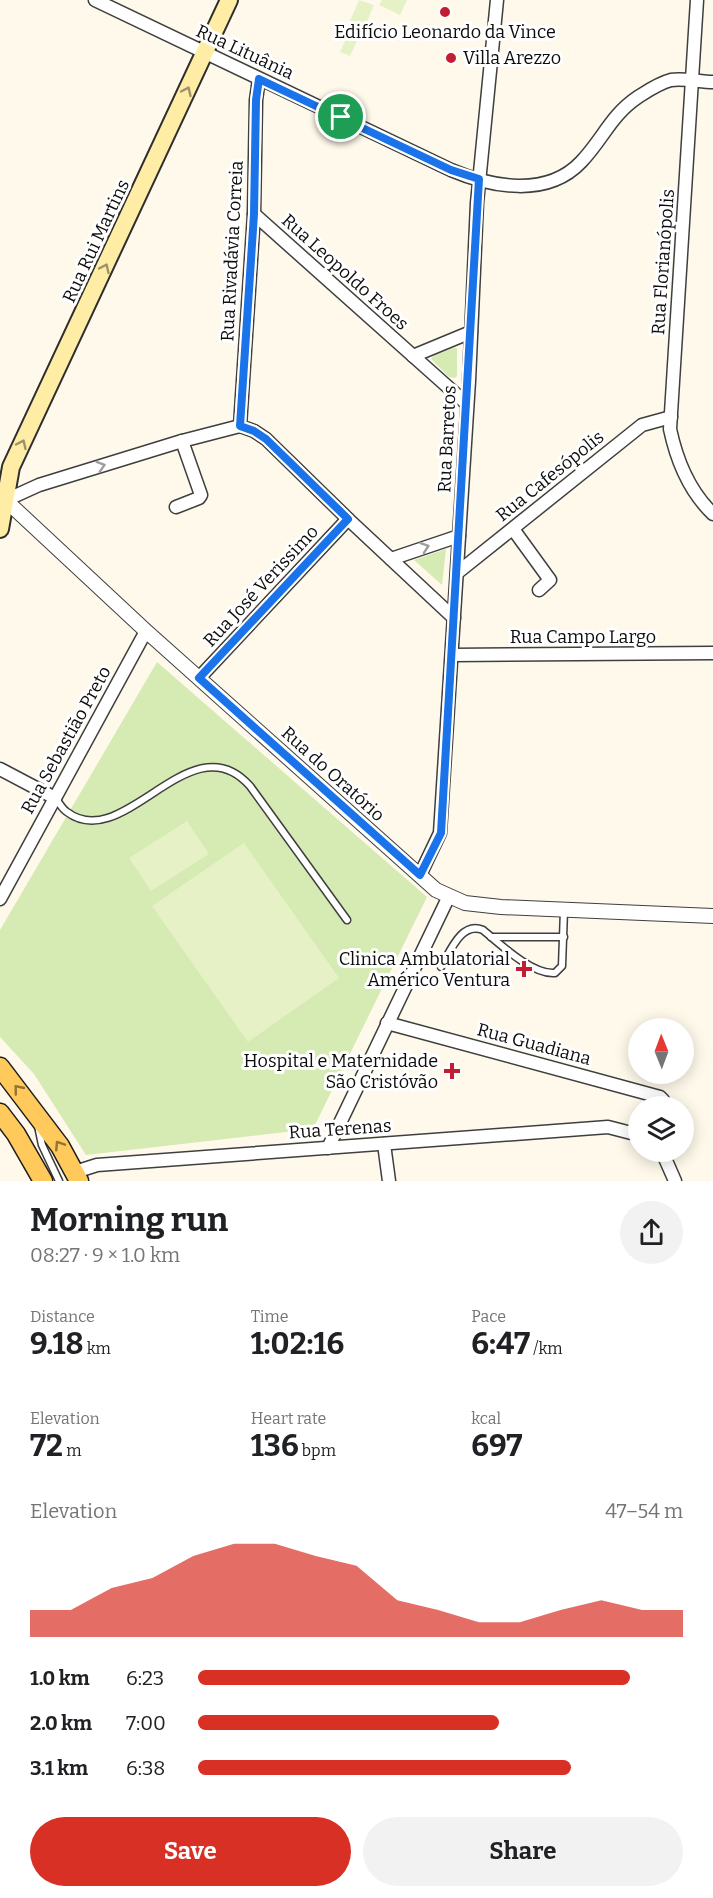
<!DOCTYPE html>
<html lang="en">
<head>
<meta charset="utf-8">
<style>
  body { margin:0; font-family:Bitter,serif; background:#f2f2f2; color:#202124; height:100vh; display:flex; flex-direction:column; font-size:22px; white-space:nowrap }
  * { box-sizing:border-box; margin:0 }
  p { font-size:20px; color:#757577 }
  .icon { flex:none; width:33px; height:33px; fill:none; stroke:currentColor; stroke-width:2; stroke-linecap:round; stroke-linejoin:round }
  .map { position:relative; height:1181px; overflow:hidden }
  .panel { display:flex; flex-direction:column; background:#fff; flex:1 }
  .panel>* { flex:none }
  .needle { width:39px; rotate:359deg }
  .tools { position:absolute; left:628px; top:1018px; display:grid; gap:12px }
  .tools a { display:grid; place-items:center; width:66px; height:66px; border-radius:50%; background:#fff; box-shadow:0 3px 15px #0003; font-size:30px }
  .pin { position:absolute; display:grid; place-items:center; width:51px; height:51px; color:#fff; margin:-26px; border:3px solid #fff; border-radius:50%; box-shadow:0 2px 6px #0007 }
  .round { display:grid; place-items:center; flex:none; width:63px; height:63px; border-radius:32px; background:#f2f2f2 }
  .summary { display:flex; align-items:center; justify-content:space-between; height:102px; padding:0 30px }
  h1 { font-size:33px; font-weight:700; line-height:45px }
  .metrics { display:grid; grid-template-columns:repeat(3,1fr); gap:9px; height:102px; padding:6px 30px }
  .metrics div { display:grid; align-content:center }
  .metrics b { font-size:30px; font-weight:700 }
  .metrics small { font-size:16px; font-weight:400 }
  .metrics p { font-size:16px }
  .chart { height:168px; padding:12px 30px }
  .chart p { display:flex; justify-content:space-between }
  .chart svg { width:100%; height:108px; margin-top:6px; fill:#d93025; opacity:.7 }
  .action { display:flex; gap:12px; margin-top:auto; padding:12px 30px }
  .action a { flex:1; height:69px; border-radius:36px; background:#d93025; color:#fff; font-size:24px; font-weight:700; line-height:69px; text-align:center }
  .action a+a { background:#f2f2f2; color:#202124 }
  ul { padding:0 30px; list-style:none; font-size:20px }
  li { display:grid; grid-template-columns:96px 72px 1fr; align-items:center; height:45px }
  li i { height:15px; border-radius:8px; background:#d93025 }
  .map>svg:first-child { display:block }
  .green { fill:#d5ebb3 }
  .pitch { fill:#e6f2c5 }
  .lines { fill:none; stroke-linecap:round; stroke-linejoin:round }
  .service-casing { stroke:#3f3f3f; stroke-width:9 }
  .minor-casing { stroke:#3f3f3f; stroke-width:15 }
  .tertiary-casing { stroke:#3f3f3f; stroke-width:16 }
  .secondary-casing { stroke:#2e2e2e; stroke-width:20 }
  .primary-casing { stroke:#1d1d1d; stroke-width:21 }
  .service { stroke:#fff; stroke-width:6 }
  .minor { stroke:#fff; stroke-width:12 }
  .tertiary { stroke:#fff; stroke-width:14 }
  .secondary { stroke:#ffeda6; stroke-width:16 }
  .primary { stroke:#ffc95b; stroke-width:18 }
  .oneway { stroke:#9e9368 }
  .oneway2 { stroke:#9e9e9e }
  .oneway3 { stroke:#927437 }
  .route-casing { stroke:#fff; stroke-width:12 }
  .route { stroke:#1a73e8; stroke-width:8 }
  .poi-dot { fill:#c31c33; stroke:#fff; stroke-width:2 }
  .labels { text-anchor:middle; stroke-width:6; stroke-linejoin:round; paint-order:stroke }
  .poi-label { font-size:18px; fill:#0c0c0c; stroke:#fff; text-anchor:end }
  .street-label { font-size:18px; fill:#0c0c0c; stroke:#fff }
</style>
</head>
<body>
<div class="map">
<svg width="713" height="1181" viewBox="0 0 713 1181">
  <rect width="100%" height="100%" fill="#fff9eb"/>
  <g class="green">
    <path d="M453,348H457V376L455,378L449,377L431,359L433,356Z"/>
    <path d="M446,549L442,585L414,560Z"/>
    <path d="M157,662L427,897L313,1129L86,1155L34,1074L0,1037V930Z"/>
  </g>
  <g class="pitch">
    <path d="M359,0L374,5L364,29L349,23Z"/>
    <path d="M382,0H407L400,15L379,5Z"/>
    <path d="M349,32L359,37L350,56L340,52Z"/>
    <path d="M187,821L209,854L151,891L129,858Z"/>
    <path d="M244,843L339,978L248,1042L152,906Z"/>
  </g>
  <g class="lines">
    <defs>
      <g id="service">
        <path d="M55,798C59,802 62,809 67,812C124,855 191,719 250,786L347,920"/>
        <path d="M491,937H564"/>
        <path d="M441,967C450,952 461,921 483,930C500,944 532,975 555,973L562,966L564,910"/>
        <path d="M38,1126L42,1145L59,1181"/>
      </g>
      <g id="minor">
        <path d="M95,0L451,170C491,187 547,198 581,162C603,139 611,115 638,97C649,90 659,83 671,80C684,78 700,82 713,82"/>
        <path d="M697,0L670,429C677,462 689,491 713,514"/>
        <path d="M254,214L467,404"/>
        <path d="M413,356L471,332"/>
        <path d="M240,426L254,214L256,100L259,79"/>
        <path d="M6,500L39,485L182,441L240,426L254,431L266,439L348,519L454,618"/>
        <path d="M176,507L199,498L201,495L182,441"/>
        <path d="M513,529L550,580L539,590"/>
        <path d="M391,559L459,536"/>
        <path d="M457,573L642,425L671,417"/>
        <path d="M452,655L713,653"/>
        <path d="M199,678L348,519"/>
        <path d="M0,769L55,798"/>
        <path d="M420,875L440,833L469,381L477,203L497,0"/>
        <path d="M0,899L146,631"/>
        <path d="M387,1023L660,1097L663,1100V1107"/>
        <path d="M384,1144L389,1181"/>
        <path d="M328,1148L449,896"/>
        <path d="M661,1152L664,1156L675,1181"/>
        <path d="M75,1172L97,1165L608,1127L639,1135"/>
      </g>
      <path id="tertiary" d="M0,495L146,631L436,890L465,903L501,907L713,916"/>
      <path id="secondary" d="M0,529L11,467L229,0"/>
      <g id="primary">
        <path d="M0,1067L60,1146L79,1181"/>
        <path d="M0,1113L16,1134L43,1181"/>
      </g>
    </defs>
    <use href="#service" class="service-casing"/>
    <use href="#minor" class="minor-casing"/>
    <use href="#tertiary" class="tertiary-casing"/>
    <use href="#secondary" class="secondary-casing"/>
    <use href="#primary" class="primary-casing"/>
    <use href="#service" class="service"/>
    <use href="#minor" class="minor"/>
    <use href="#tertiary" class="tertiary"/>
    <use href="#secondary" class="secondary"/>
    <use href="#primary" class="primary"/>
  </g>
  <defs><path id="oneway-chevron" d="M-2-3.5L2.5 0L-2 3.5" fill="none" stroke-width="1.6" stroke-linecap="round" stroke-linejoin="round" transform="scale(1.5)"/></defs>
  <g class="oneway">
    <use href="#oneway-chevron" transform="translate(187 91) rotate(-65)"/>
    <use href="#oneway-chevron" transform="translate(105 268) rotate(-65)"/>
    <use href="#oneway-chevron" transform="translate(22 444) rotate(-65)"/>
  </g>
  <g class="oneway2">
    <use href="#oneway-chevron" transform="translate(101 466) rotate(-17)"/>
    <use href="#oneway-chevron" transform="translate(425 547) rotate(-19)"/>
  </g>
  <g class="oneway3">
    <use href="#oneway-chevron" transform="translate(18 1089) rotate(-129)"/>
    <use href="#oneway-chevron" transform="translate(59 1145) rotate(-123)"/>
  </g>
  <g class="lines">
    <defs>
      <path id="route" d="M259,79L451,170L479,179L441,833L420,875L199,678L348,519L266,439L254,431L240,426L254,214L256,100Z"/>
    </defs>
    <use href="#route" class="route-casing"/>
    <use href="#route" class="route"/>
  </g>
  <g class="poi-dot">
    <circle cx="445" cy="12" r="6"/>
    <circle cx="451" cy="58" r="6"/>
    <path d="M521 960h6v6h6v6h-6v6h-6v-6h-6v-6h6z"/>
    <path d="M449 1062h6v6h6v6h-6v6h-6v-6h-6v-6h6z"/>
  </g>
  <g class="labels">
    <g class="poi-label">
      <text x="445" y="38" text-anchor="middle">Edifício Leonardo da Vince</text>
      <text x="463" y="64" text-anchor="start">Villa Arezzo</text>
      <text x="510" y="965">Clinica Ambulatorial<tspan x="510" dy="21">Américo Ventura</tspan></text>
      <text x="438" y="1067">Hospital e Maternidade<tspan x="438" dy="21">São Cristóvão</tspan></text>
    </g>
    <g class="street-label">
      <text transform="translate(245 52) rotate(25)" y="6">Rua Lituânia</text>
      <text transform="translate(96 241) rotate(-65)" y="6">Rua Rui Martins</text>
      <text transform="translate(232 251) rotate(-87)" y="6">Rua Rivadávia Correia</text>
      <text transform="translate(663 262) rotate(-86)" y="6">Rua Florianópolis</text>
      <text transform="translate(345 272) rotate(42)" y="6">Rua Leopoldo Froes</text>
      <text transform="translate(447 439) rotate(-87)" y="6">Rua Barretos</text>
      <text transform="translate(550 476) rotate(-39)" y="6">Rua Cafesópolis</text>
      <text transform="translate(261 586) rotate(-47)" y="6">Rua José Verissimo</text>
      <text x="583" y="643">Rua Campo Largo</text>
      <text transform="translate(66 740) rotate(-61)" y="6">Rua Sebastião Preto</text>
      <text transform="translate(333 774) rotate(42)" y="6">Rua do Oratório</text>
      <text transform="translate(534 1044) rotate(15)" y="6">Rua Guadiana</text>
      <text transform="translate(340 1129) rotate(-4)" y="6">Rua Terenas</text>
    </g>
  </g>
</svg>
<div class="tools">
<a><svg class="needle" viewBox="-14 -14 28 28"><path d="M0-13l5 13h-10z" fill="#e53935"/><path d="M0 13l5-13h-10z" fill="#757577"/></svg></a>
<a><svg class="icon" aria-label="layers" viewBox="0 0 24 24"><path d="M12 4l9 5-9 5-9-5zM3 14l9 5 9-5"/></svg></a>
</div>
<div class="pin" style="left:341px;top:117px;background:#1e9e55"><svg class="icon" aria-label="arrive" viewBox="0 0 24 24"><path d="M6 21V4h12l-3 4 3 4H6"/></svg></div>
</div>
<section class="panel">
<div class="summary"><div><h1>Morning run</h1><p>08:27 · 9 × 1.0 km</p></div><a class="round"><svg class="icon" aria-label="share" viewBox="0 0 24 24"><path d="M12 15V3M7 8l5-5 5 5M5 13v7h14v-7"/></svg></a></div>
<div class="metrics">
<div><p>Distance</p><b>9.18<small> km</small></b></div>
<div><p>Time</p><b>1:02:16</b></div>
<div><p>Pace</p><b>6:47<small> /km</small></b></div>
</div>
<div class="metrics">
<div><p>Elevation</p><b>72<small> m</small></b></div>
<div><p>Heart rate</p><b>136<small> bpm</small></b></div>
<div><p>kcal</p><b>697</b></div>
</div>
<div class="chart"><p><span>Elevation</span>47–54 m</p>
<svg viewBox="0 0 160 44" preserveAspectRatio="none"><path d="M0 44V33L10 33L20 24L30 20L40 11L50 6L60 6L70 11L80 15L90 29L100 33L110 38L120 38L130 33L140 29L150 33L160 33V44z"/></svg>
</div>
<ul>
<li><b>1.0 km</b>6:23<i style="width:89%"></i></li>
<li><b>2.0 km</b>7:00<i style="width:62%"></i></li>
<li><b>3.1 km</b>6:38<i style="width:77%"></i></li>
</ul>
<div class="action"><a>Save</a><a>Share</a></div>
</section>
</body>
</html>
